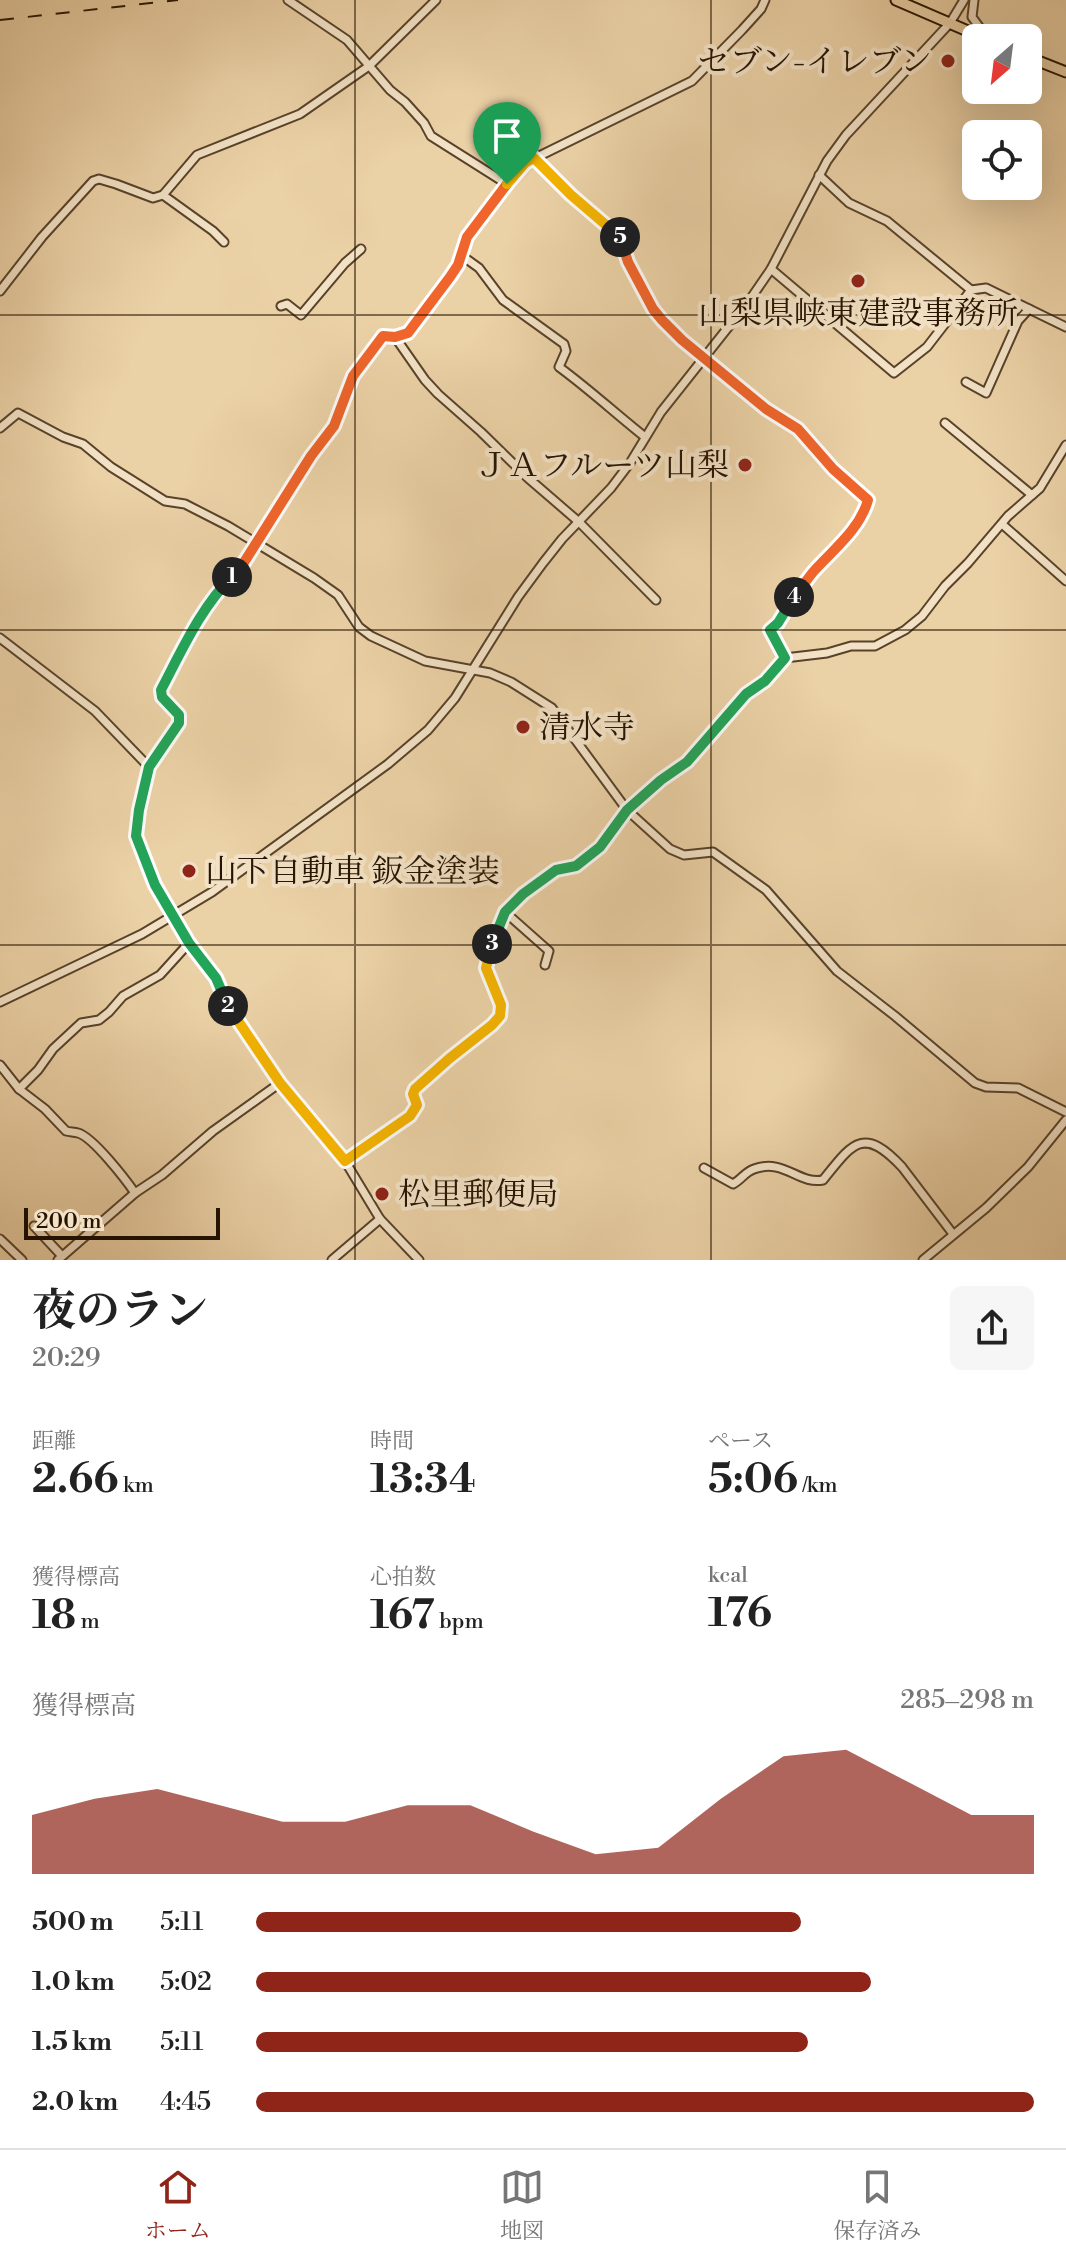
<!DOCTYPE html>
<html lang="ja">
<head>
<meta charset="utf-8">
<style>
  body { margin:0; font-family:"Libre Bodoni","Noto Serif JP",serif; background:#f6f6f6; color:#222; height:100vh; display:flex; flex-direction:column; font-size:30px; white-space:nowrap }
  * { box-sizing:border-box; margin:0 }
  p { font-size:26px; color:#767676 }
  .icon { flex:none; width:44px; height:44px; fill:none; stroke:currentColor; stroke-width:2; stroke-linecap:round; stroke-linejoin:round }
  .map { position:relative; height:1260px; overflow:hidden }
  .panel { display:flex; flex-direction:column; background:#fff; flex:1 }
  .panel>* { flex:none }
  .needle { width:52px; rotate:208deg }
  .controls { position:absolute; left:962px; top:24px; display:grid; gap:16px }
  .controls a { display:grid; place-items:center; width:80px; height:80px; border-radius:12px; background:#fff; box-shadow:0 8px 32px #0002; font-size:40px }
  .scale { position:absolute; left:24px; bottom:20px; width:196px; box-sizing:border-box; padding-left:8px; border:4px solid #271400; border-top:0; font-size:22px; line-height:28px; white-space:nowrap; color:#271400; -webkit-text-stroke:6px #f2e1c5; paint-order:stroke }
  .pin { position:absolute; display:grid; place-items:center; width:68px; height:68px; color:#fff; margin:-82px -34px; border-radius:50% 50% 50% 0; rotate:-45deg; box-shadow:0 0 8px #0007 }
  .pin .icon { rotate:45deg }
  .km { position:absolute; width:40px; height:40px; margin:-20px; border-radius:50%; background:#222; color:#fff; font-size:22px; line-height:40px; text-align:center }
  .round { display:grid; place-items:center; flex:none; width:84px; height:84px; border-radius:12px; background:#f6f6f6 }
  .summary { display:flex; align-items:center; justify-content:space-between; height:136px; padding:0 32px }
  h1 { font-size:44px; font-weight:700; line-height:60px }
  .stats { display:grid; grid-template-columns:repeat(3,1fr); gap:12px; height:136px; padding:8px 32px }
  .stats div { display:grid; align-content:center }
  .stats b { font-size:40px; font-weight:700 }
  .stats small { font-size:22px; font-weight:400 }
  .stats p { font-size:22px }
  .chart { height:224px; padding:16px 32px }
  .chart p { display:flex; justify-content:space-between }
  .chart svg { width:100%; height:144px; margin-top:8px; fill:#8f2418; opacity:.7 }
  ul { padding:0 32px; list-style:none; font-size:26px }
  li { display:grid; grid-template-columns:128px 96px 1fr; align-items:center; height:60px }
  li i { height:20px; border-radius:10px; background:#8f2418 }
  .tab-bar { display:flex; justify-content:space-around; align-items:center; height:112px; border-top:2px solid #e0e0e0; background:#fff; font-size:22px; color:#767676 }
  .tab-bar a { display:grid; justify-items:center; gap:4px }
  .tab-bar .selected { color:#8f2418 }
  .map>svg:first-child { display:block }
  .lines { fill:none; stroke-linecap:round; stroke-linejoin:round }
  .minor-casing { stroke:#58432a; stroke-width:11 }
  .major-casing { stroke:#271400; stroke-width:13 }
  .minor { stroke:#f2e1c5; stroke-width:7 }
  .major { stroke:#ebd1a6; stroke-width:9 }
  .rail { stroke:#271400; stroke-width:2; stroke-dasharray:14 14; stroke-linecap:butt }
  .split-1-casing { stroke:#fff; stroke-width:16 }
  .split-2-casing { stroke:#fff; stroke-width:16 }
  .split-3-casing { stroke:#fff; stroke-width:16 }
  .split-4-casing { stroke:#fff; stroke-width:16 }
  .split-5-casing { stroke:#fff; stroke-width:16 }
  .split-6-casing { stroke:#fff; stroke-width:16 }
  .split-1 { stroke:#f0652b; stroke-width:10 }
  .split-2 { stroke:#22a559; stroke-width:10 }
  .split-3 { stroke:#f5b400; stroke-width:10 }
  .split-4 { stroke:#22a559; stroke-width:10 }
  .split-5 { stroke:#f0652b; stroke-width:10 }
  .split-6 { stroke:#f5b400; stroke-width:10 }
  .grid { fill:none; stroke:#271400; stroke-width:2; stroke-opacity:0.55 }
  .poi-dot { fill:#8f2418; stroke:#f2e1c5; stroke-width:3 }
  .labels { text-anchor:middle; stroke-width:8; stroke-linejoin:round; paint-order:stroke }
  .poi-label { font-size:32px; fill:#271400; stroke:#f2e1c5; text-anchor:start }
</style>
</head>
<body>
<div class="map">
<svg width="1066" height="1260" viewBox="0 0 1066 1260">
  <rect width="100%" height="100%" fill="#ebd1a6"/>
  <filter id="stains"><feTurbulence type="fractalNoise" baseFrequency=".0025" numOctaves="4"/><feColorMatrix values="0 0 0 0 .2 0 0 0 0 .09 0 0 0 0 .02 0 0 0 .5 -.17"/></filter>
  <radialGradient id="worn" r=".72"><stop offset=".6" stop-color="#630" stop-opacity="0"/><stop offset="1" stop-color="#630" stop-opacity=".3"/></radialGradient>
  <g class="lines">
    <defs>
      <g id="minor">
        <path d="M288,0L347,40L390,90L405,102L424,123L431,136L507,184"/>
        <path d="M974,0L972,17L980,28L982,37"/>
        <path d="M534,158L571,195L619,236L628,262L653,309L662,320L682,340L766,409L798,429L833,469L868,500C859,530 831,551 812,574C804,584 795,594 789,605C783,614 779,622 770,630L785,658"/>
        <path d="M819,175L849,203L887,221L971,290"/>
        <path d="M163,195L213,231L224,242"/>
        <path d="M461,255L479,268L503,300L564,344L566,351L559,367C589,389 616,414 645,437"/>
        <path d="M771,269L894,373L927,347L971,290L986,288L1029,309L1018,321L986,393L966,382"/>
        <path d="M0,291L42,237L93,181L99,179L116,184L153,198L163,195L197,155L300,114L369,66L436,0"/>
        <path d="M281,306L287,304L301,315L345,263L361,249"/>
        <path d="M1029,309L1066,327"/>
        <path d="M395,337L425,380L438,394L481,432L528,478L579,522L656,600"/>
        <path d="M945,423L1032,495"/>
        <path d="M0,428L18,413L63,437L83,444L111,467L165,501L185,504L228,526L314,578L338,595L359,627L371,636L425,661L490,673L511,682L552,708L627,810L670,849L684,855L713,852L766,890L837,971L895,1016L975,1083L986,1087L1018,1088L1066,1112"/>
        <path d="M1002,524L1066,581"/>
        <path d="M0,638L95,711L149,767"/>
        <path d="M505,912L549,951L545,965"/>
        <path d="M0,1002L142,934L212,892L388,764L428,730L455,698L518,597L543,563L562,539L611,488L630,463L661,412L749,301L771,269L827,161L846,135L950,23L964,0"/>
        <path d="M0,1065L19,1089L45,1109L66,1131C70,1132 74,1132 78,1133C93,1137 126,1180 135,1193"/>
        <path d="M19,1089L38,1070L53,1049L81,1023L99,1020L109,1012L123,996L160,975L189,943"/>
        <path d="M345,1161L410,1116L417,1105L413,1094L415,1089L450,1058L492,1025L500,1016L501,1005L486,968L498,924L505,912L523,894L556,870L576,866L600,847L627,810L687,762L746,694L765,681L785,658L827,653L851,646H875L905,630L922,616L945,586L968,563L1008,516L1040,488L1066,445"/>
        <path d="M704,1168L733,1184C741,1180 745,1172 754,1169C784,1158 799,1185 823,1180C852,1144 863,1125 902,1167L953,1234"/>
        <path d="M34,1226L62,1256"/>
        <path d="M0,1239L22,1260"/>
        <path d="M58,1260L135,1193L162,1175L213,1131L280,1083"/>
        <path d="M332,1260L380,1219"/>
        <path d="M419,1260L380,1219L345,1161L258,1053L227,1005L216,978L189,943L155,885L136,836L139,810L149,767L179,723V715L162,697L161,690L188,637L218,591L238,572L311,456L334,426L350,381L383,336L395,337L408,333L458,265L467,237L473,227L525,163L692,81L742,30L761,9L765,0"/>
        <path d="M923,1260L986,1208L1028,1167L1066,1120"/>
      </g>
      <g id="major">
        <path d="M896,0L984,38"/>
        <path d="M1028,57L1066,72"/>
      </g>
    </defs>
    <use href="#minor" class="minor-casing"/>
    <use href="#major" class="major-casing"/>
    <use href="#minor" class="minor"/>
    <use href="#major" class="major"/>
    <path class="rail" d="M0,20L178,0"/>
  </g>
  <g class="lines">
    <defs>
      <path id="split-1" d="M232,577L238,572L311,456L334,426L353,376L383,336L395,337L408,333L450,277L458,265L467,237L507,184"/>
      <path id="split-2" d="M228,1006L216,978L189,943L155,885L136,836L139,810L149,767L179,723V715L162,697L161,690C180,654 202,605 232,577"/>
      <path id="split-3" d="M228,1006L280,1083L345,1161L410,1116L417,1105L413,1094L415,1089L450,1058L492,1025L500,1016L501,1005L486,968L492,944"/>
      <path id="split-4" d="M492,944L505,912L523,894L556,870L576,866L600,847L627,810L661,780L687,762L746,694L765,681L785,658L770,630L778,623L794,597"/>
      <path id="split-5" d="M620,237L628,262L653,309L662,320L682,340L766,409L798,429L833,469L868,500C860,529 833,550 814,571C807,579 801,589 794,597"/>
      <path id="split-6" d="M507,184L525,163L534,158L571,195L620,237"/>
    </defs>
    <use href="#split-1" class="split-1-casing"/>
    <use href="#split-2" class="split-2-casing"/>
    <use href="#split-3" class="split-3-casing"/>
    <use href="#split-4" class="split-4-casing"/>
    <use href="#split-5" class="split-5-casing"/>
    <use href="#split-6" class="split-6-casing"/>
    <use href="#split-1" class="split-1"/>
    <use href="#split-2" class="split-2"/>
    <use href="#split-3" class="split-3"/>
    <use href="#split-4" class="split-4"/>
    <use href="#split-5" class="split-5"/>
    <use href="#split-6" class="split-6"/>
  </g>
  <path class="grid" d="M355,0V1260M711,0V1260M0,315H1066M0,630H1066M0,945H1066"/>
  <g class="poi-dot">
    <circle cx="948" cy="61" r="8"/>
    <circle cx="858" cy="281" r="8"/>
    <circle cx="745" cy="465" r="8"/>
    <circle cx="523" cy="727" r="8"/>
    <circle cx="189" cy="871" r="8"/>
    <circle cx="382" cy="1194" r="8"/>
  </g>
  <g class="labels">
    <g class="poi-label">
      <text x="932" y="72" text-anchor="end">セブン-イレブン</text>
      <text x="858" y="324" text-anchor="middle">山梨県峡東建設事務所</text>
      <text x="729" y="476" text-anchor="end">ＪＡフルーツ山梨</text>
      <text x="539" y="738">清水寺</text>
      <text x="205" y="882">山下自動車 鈑金塗装</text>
      <text x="398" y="1205">松里郵便局</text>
    </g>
  </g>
  <rect width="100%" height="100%" filter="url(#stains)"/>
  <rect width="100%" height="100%" fill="url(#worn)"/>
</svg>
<div class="controls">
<a><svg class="needle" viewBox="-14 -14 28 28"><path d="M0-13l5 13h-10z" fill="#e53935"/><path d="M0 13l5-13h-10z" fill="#767676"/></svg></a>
<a><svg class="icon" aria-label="locate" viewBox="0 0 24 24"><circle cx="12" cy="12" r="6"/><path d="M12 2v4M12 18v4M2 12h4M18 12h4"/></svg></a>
</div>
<div class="scale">200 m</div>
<div class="pin" style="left:507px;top:184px;background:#1e9e55"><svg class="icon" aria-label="arrive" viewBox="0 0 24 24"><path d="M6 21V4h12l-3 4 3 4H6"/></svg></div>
<b class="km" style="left:232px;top:577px">1</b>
<b class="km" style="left:228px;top:1006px">2</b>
<b class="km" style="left:492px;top:944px">3</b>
<b class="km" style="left:794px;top:597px">4</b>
<b class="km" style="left:620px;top:237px">5</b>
</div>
<section class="panel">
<div class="summary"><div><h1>夜のラン</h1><p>20:29</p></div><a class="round"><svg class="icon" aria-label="share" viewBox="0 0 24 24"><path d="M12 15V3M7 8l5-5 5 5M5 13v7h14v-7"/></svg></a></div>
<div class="stats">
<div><p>距離</p><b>2.66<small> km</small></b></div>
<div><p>時間</p><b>13:34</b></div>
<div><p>ペース</p><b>5:06<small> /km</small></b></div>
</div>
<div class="stats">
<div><p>獲得標高</p><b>18<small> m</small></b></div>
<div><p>心拍数</p><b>167<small> bpm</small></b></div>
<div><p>kcal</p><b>176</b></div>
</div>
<div class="chart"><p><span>獲得標高</span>285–298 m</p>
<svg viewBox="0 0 160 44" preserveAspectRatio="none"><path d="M0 44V26L10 21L20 18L30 23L40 28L50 28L60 23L70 23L80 31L90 38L100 36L110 21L120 8L130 6L140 16L150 26L160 26V44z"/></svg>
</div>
<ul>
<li><b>500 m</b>5:11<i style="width:70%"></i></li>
<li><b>1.0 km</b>5:02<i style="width:79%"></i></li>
<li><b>1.5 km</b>5:11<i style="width:71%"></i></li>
<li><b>2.0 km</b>4:45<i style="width:100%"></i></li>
</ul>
</section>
<nav class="tab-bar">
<a class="selected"><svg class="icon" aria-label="home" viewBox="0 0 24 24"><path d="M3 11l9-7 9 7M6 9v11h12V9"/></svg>ホーム</a>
<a><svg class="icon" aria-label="map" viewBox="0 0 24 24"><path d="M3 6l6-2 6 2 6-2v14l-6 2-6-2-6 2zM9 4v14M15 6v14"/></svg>地図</a>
<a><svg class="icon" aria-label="saved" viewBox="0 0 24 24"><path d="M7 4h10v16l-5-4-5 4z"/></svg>保存済み</a>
</nav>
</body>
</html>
